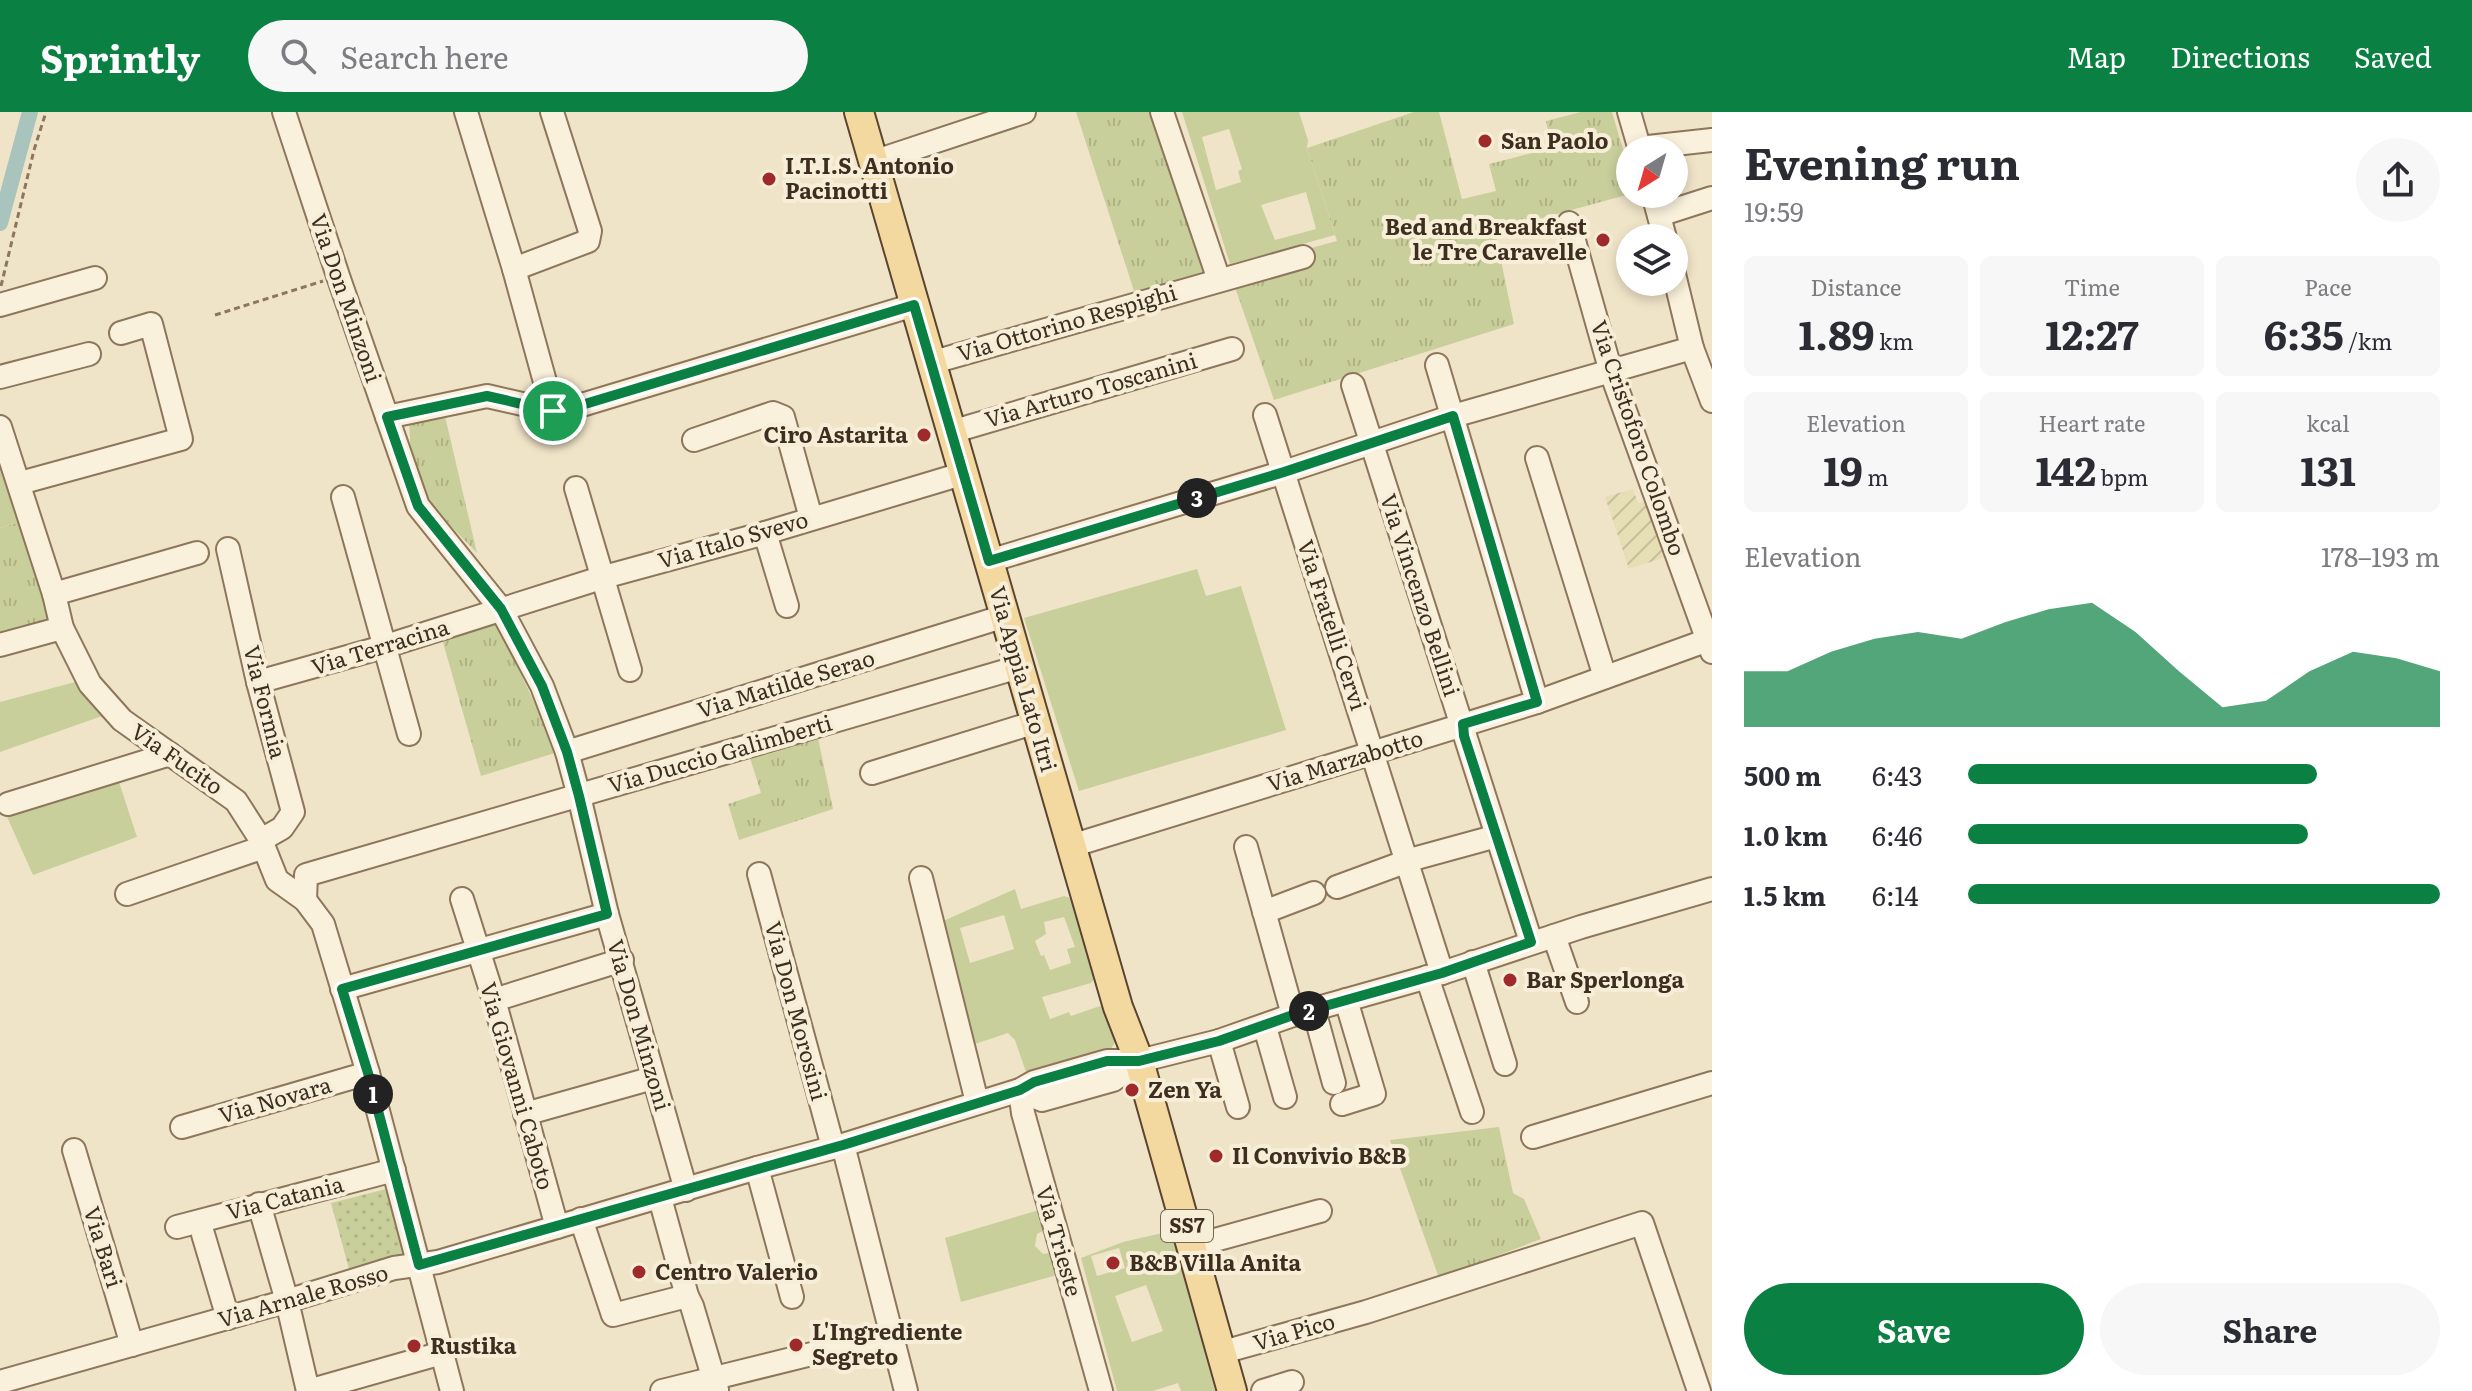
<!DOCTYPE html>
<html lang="en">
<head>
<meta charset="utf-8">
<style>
  body { margin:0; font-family:Literata,serif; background:#f7f7f7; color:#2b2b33; height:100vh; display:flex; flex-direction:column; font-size:30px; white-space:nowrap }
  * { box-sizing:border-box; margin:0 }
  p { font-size:26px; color:#7c7c81 }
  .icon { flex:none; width:44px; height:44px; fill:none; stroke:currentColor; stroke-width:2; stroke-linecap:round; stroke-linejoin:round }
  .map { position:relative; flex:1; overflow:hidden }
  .panel { display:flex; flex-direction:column; background:#fff; width:760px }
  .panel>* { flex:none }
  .needle { width:52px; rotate:217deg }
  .buttons { position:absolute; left:1616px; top:24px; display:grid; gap:16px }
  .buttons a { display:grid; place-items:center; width:72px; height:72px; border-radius:50%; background:#fff; box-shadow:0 4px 12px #0003; font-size:40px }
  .pin { position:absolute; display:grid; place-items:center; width:68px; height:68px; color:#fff; margin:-34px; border:4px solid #fff; border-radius:50%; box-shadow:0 2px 8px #0007 }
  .km { position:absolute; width:40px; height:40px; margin:-20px; border-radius:50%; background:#222; color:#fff; font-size:22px; line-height:40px; text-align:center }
  .round { display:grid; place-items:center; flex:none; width:84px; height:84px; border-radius:42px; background:#f7f7f7 }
  .headline { display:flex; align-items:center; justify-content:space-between; height:136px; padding:0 32px }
  h1 { font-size:44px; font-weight:700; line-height:60px }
  .figures { display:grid; grid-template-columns:repeat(3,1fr); gap:12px; height:136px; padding:8px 32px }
  .figures div { display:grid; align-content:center; border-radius:12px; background:#f7f7f7; text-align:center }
  .figures b { font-size:40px; font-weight:700 }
  .figures small { font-size:22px; font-weight:400 }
  .figures p { font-size:22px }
  .chart { height:224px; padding:16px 32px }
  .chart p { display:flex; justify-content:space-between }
  .chart svg { width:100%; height:144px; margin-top:8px; fill:#0b8043; opacity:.7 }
  .primary-button { display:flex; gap:16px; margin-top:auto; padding:16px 32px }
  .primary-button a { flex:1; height:92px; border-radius:48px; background:#0b8043; color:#fff; font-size:32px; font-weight:700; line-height:92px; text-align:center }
  .primary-button a+a { background:#f7f7f7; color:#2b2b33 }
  ul { padding:0 32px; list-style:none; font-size:26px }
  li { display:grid; grid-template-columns:128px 96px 1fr; align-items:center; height:60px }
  li i { height:20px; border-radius:10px; background:#0b8043 }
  header { display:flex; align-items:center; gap:48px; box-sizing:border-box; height:112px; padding:0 40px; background:#0b8043; color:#fff }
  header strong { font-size:38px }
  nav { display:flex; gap:44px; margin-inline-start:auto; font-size:28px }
  .search { width:560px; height:72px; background:#f7f7f7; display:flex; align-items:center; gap:20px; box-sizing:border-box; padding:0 28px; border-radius:44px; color:#7c7c81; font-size:30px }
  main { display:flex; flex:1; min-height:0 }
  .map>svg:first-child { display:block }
  .farmland { fill:url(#farmland-furrows) }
  .grass { fill:url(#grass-tufts) }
  .park { fill:url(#park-dots) }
  .garden { fill:#c9cf9b; fill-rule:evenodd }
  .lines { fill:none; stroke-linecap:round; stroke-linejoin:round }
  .canal { stroke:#a9c4bc; stroke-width:16 }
  .minor-casing { stroke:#8d765c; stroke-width:26 }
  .major-casing { stroke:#5b4430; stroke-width:32 }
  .path { stroke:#8d765c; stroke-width:3; stroke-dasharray:6 4; stroke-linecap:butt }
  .minor { stroke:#faf1dc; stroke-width:22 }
  .major { stroke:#f3d9a0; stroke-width:28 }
  .route-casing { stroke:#fff; stroke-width:16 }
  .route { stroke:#0b8043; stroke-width:10 }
  .poi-dot { fill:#9e2a2b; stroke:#f7eed8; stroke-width:3 }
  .labels { text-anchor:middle; stroke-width:8; stroke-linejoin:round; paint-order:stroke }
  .shield { fill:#f7eed8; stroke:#756857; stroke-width:2 }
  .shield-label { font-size:20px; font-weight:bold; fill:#3d2e20 }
  .poi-label { font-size:22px; font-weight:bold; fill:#3d2e20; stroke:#f7eed8; text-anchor:start }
  .street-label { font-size:22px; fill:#3d2e20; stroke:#f7eed8 }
</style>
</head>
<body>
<header>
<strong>Sprintly</strong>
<div class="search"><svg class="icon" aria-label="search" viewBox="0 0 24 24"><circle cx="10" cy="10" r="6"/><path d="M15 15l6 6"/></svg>Search here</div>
<nav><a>Map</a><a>Directions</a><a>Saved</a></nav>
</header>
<main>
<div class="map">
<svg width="1712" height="1279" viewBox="0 0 1712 1279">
  <defs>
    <pattern id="farmland-furrows" width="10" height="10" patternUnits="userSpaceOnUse" patternTransform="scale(2)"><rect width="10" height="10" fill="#e6deb5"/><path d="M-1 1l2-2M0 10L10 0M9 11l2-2" fill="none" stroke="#c6bf9b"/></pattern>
    <pattern id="grass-tufts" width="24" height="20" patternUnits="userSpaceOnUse" patternTransform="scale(2)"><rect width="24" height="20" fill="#c9cf9b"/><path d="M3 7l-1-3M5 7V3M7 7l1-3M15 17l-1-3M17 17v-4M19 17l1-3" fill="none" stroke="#aeb285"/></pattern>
    <pattern id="park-dots" width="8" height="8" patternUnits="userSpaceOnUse" patternTransform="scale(2)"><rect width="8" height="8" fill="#c9cf9b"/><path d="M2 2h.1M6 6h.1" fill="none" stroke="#aeb285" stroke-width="1.8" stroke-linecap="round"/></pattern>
  </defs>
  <rect width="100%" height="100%" fill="#f0e4c8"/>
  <path class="farmland" d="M1633,377L1638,391L1650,388L1669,444L1629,457L1605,385Z"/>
  <g class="grass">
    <path d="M1076,0H1153L1205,162L1135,182Z"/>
    <path d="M1414,0H1439L1462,87L1496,79L1489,52L1552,36L1546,9L1581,0H1612L1630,61V82L1495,119L1514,212L1274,288L1229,158L1337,129L1307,36Z"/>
    <path d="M445,304L477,441C452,415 419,386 412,348C410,336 410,323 409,310Z"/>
    <path d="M26,408L54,505L50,514L0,527V416Z"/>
    <path d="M495,508L558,640L481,664L442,527Z"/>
    <path d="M818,626L833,697L739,728L728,692L761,681L750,646Z"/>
    <path d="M1499,1015L1513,1081L1524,1087L1541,1127L1439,1166L1390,1028Z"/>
  </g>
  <path class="park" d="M386,1077L404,1142L349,1157L331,1091Z"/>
  <g class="garden">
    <path d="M1182,0H1299L1308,28L1307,36L1335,123L1230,152ZM1229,17L1242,57L1238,59L1241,70L1216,78L1202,25ZM1306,80L1316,117L1275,128L1261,93Z"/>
    <path d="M0,328L26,408L0,416Z"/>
    <path d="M1197,457L1206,484L1241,474L1286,618L1079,679L1024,506Z"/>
    <path d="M75,570L105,603L0,640V590Z"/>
    <path d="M118,667L137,725L33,763L4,698Z"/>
    <path d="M1015,777L1021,797L1064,784L1071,786L1097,864L1091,871L1042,885L1050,907L1069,900L1071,904L1100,894L1106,896L1116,929L1110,938L1026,960L1015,928L1008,921L975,932L941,810ZM1004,803L1014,837L970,851L960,816ZM1064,805L1075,835L1067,837L1071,851L1050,858L1044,843L1041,844L1035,829L1046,822L1044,810Z"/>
    <path d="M1039,1098L1045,1118L1037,1122L1035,1134L1043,1142L1050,1141L1057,1163L961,1190L945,1126Z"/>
    <path d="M1171,1119L1215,1279H1181L1178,1271L1153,1279H1117L1081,1146L1123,1130ZM1119,1136L1125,1156L1097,1164L1091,1144ZM1146,1173L1163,1219L1132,1230L1115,1184Z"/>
  </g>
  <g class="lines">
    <path class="canal" d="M0,111L30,0"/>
    <defs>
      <g id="minor">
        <path d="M284,0L338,164L418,394L501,497L542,574L567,640L579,684L607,802L686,1078"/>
        <path d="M466,0L514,157L553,299"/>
        <path d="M1162,0L1219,168"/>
        <path d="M1629,0L1640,38"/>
        <path d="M1639,36L1712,28"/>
        <path d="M873,50L1024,0"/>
        <path d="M1653,82L1665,126"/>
        <path d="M1659,103L1712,86"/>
        <path d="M1569,111L1611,260L1712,540"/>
        <path d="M514,157L588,129L590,119L552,0"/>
        <path d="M1674,162L1692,236L1712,289"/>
        <path d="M0,193L95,166"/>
        <path d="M930,251L1303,145"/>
        <path d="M1437,253L1537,590"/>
        <path d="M0,265L89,242"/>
        <path d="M1353,273L1531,830"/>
        <path d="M1265,303L1442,861"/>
        <path d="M387,305L487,284L553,299L575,295L914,193"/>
        <path d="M0,315L54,482L62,516L90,572L122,608L236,689L261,728L277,768L305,788L323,812L368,961L452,1279"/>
        <path d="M951,320L1232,237"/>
        <path d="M694,328L773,301L783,305L811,406"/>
        <path d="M1537,346L1605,565"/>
        <path d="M20,371L181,327L151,212L121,221"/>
        <path d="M576,376L630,558"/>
        <path d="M343,385L409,622"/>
        <path d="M765,421L787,494"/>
        <path d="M228,437L258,570L293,700L282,716L261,728"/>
        <path d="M989,449L1284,360L1453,304L1692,236"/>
        <path d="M54,482L197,441"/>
        <path d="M0,533L62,516"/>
        <path d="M258,570L383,535L604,465L765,421L965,361"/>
        <path d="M567,640L1005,504"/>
        <path d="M872,661L1023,614L1036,613"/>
        <path d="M8,692L170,642"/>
        <path d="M1071,734L1537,590L1708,528"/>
        <path d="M1246,735L1293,903"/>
        <path d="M759,762L833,1035"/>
        <path d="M921,766L977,990"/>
        <path d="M1337,775L1413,747L1497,724"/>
        <path d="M127,782L264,735"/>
        <path d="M462,787L494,888L557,1115"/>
        <path d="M305,788L306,763L1019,555"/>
        <path d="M1264,800L1314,781"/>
        <path d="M1554,824L1577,890"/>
        <path d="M1473,850L1505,952"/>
        <path d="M1427,865L1472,1000"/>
        <path d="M342,877L607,802"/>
        <path d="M494,888L622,848"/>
        <path d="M1314,898L1334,971"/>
        <path d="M1265,915L1285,985"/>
        <path d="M1219,929L1238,995"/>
        <path d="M1020,978L1023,1001L1101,1279"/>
        <path d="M1020,978L1042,988L1113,968L1139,949"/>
        <path d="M1342,992L1374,982L1346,888"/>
        <path d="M525,1002L653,966"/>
        <path d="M182,1015L368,961"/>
        <path d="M1533,1025L1712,971"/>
        <path d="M843,1033L906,1279"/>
        <path d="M74,1038L132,1233"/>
        <path d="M757,1056L792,1185"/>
        <path d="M660,1086L687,1184L692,1194L717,1278"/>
        <path d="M259,1092L287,1189L308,1279"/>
        <path d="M581,1107L613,1203L687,1184"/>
        <path d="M177,1115L394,1058"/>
        <path d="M203,1122L228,1206"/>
        <path d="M1193,1134L1320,1099"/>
        <path d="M1223,1240L1366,1200L1642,1111L1699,1279"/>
        <path d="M0,1270L287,1189L394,1156L438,1150L757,1056L843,1033L1020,978L1034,970L1107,949H1139L1219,929L1293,903L1442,861L1581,815L1712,777"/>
        <path d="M308,1279L442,1241"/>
        <path d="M662,1279L844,1234L891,1226"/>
        <path d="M1263,1279L1292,1270"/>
      </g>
      <path id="major" d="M859,0L1118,895L1139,949L1232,1279"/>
    </defs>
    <use href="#minor" class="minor-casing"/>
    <use href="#major" class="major-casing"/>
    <g class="path">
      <path d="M1,174L34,38L46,0"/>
      <path d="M215,203L323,169"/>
    </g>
    <use href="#minor" class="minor"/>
    <use href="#major" class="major"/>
  </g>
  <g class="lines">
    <defs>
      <path id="route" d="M914,193L989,449L1284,360L1453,304L1537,590L1463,612L1464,624L1531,830L1442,861L1293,903L1219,929L1139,949H1107L1034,970L1020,978L843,1033L419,1153L368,961L342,877L607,802L579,684L567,640L542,574L501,497L418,394L387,305L487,284L553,299L575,295Z"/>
    </defs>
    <use href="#route" class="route-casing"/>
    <use href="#route" class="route"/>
  </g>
  <g class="poi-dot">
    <circle cx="1485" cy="29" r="8"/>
    <circle cx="769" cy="67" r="8"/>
    <circle cx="1603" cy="128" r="8"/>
    <circle cx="924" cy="323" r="8"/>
    <circle cx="1510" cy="868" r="8"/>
    <circle cx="1132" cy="978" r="8"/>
    <circle cx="1216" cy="1044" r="8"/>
    <circle cx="1113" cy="1151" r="8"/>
    <circle cx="639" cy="1160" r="8"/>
    <circle cx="796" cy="1233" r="8"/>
    <circle cx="414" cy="1234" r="8"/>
  </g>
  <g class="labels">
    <rect class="shield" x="1161" y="1098" width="52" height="32" rx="6"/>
    <g class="shield-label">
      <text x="1187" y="1121">SS7</text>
    </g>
    <g class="poi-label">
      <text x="1501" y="37">San Paolo</text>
      <text x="785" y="62">I.T.I.S. Antonio<tspan x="785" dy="25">Pacinotti</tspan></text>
      <text x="1587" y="123" text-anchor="end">Bed and Breakfast<tspan x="1587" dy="25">le Tre Caravelle</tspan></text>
      <text x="908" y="331" text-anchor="end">Ciro Astarita</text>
      <text x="1526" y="876">Bar Sperlonga</text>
      <text x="1148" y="986">Zen Ya</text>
      <text x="1232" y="1052">Il Convivio B&amp;B</text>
      <text x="1129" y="1159">B&amp;B Villa Anita</text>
      <text x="655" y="1168">Centro Valerio</text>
      <text x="812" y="1228">L'Ingrediente<tspan x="812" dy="25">Segreto</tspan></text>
      <text x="430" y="1242">Rustika</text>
    </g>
    <g class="street-label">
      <text transform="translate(346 186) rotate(71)" y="8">Via Don Minzoni</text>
      <text transform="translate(1067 211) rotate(-16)" y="8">Via Ottorino Respighi</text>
      <text transform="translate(1091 278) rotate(-16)" y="8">Via Arturo Toscanini</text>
      <text transform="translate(1638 326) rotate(71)" y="8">Via Cristoforo Colombo</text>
      <text transform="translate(733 428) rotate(-16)" y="8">Via Italo Svevo</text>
      <text transform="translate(1420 483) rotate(72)" y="8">Via Vincenzo Bellini</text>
      <text transform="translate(1332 513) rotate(72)" y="8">Via Fratelli Cervi</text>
      <text transform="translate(380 535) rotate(-17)" y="8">Via Terracina</text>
      <text transform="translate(1023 567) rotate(74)" y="8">Via Appia Lato Itri</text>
      <text transform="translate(786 572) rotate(-17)" y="8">Via Matilde Serao</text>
      <text transform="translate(265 590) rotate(76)" y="8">Via Formia</text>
      <text transform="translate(720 642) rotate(-16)" y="8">Via Duccio Galimberti</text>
      <text transform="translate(177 647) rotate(35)" y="8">Via Fucito</text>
      <text transform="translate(1345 649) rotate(-17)" y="8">Via Marzabotto</text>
      <text transform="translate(796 899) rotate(75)" y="8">Via Don Morosini</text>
      <text transform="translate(639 913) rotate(74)" y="8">Via Don Minzoni</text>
      <text transform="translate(517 974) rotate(74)" y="8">Via Giovanni Caboto</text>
      <text transform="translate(275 988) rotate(-16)" y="8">Via Novara</text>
      <text transform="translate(285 1086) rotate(-14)" y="8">Via Catania</text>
      <text transform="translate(1059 1129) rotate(74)" y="8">Via Trieste</text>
      <text transform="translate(103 1135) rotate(73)" y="8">Via Bari</text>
      <text transform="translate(303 1184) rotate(-16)" y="8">Via Arnale Rosso</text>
      <text transform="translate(1294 1220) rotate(-16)" y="8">Via Pico</text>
    </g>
  </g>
</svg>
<div class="buttons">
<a><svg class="needle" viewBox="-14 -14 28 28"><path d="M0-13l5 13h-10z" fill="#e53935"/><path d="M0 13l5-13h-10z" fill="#7c7c81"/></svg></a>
<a><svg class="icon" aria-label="layers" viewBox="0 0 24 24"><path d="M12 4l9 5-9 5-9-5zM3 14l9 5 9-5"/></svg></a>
</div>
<div class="pin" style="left:553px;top:299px;background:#1e9e55"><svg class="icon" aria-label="arrive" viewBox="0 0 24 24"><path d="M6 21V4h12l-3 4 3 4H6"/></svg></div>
<b class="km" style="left:373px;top:982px">1</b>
<b class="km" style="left:1309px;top:899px">2</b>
<b class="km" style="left:1197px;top:386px">3</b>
</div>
<section class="panel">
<div class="headline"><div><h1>Evening run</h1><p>19:59</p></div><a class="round"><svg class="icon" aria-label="share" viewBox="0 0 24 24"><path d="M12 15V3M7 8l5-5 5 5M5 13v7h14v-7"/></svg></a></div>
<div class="figures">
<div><p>Distance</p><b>1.89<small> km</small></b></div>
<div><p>Time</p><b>12:27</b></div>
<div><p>Pace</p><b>6:35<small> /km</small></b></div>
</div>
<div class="figures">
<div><p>Elevation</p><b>19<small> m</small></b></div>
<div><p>Heart rate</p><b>142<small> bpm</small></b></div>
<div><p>kcal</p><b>131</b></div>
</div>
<div class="chart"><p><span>Elevation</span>178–193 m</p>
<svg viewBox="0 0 160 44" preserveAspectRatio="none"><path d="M0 44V27L10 27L20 21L30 17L40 15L50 17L60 12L70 8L80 6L90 15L100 27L110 38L120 36L130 27L140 21L150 23L160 27V44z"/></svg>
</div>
<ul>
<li><b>500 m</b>6:43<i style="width:74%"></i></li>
<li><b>1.0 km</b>6:46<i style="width:72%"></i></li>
<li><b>1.5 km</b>6:14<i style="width:100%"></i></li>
</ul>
<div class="primary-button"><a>Save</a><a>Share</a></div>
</section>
</main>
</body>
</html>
